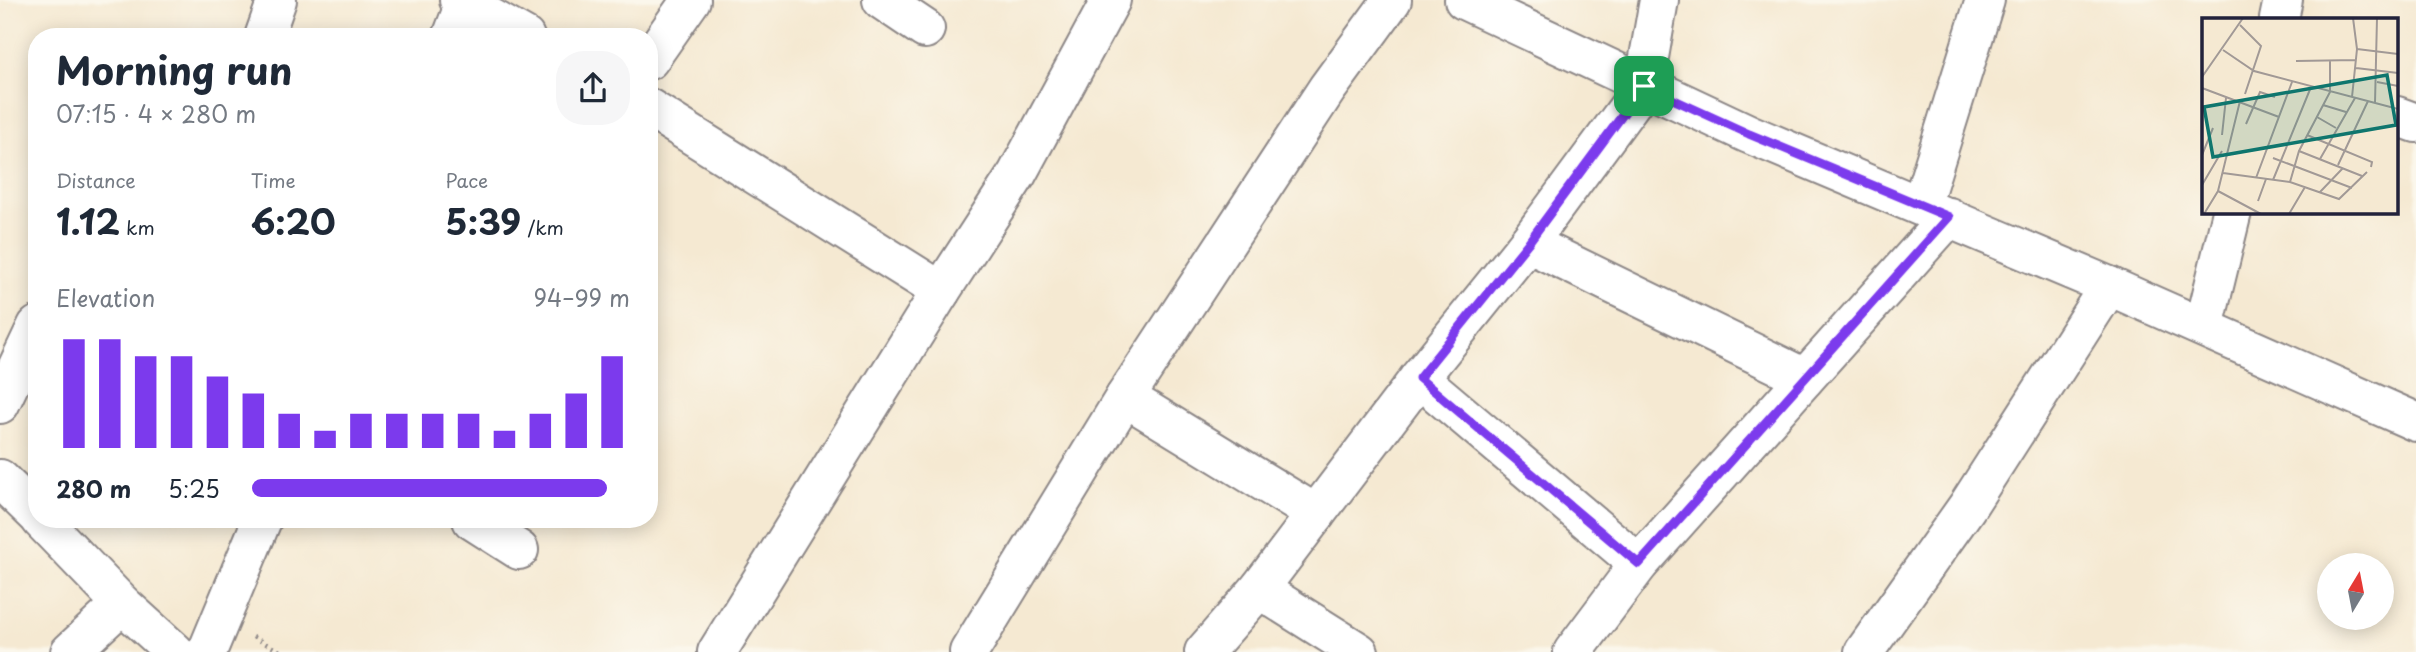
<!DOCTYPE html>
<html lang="en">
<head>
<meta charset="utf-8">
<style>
  body { margin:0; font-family:"Playpen Sans",sans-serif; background:#f6f6f7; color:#1f2937; height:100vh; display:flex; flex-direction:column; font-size:26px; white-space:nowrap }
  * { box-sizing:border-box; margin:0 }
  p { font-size:23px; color:#747a83 }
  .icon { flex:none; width:38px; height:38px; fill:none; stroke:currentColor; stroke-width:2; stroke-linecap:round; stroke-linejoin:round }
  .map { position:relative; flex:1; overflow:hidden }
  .sheet { position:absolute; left:28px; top:28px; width:630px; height:500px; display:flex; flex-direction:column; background:#fff; border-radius:28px; box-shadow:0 4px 18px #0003 }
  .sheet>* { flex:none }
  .needle { width:46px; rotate:10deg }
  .controls { position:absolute; left:2317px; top:553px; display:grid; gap:14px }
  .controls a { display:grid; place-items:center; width:77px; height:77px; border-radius:50%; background:#fff; box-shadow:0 4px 18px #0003; font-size:35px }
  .pin { position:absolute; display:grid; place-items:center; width:60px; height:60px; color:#fff; margin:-30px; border-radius:14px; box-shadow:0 4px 10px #0006 }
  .round { display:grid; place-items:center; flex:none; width:74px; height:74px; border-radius:28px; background:#f6f6f7 }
  .headline { display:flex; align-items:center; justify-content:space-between; height:119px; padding:0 28px }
  h1 { font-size:38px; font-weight:700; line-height:52px }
  .figures { display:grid; grid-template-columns:repeat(3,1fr); gap:10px; height:119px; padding:7px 28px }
  .figures div { display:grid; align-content:center }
  .figures b { font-size:35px; font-weight:700 }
  .figures small { font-size:19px; font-weight:400 }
  .figures p { font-size:19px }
  .chart { height:196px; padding:14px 28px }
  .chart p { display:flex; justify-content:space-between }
  .chart svg { width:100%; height:126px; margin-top:7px; stroke:#7c3aed; stroke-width:6 }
  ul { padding:0 28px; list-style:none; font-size:23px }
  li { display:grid; grid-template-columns:112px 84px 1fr; align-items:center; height:52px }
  li i { height:18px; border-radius:9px; background:#7c3aed }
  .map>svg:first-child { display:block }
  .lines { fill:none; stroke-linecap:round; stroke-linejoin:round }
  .minor-casing { stroke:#8c8686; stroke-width:42 }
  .path { stroke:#8c8686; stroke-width:4.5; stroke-dasharray:2 5; stroke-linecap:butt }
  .minor { stroke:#fff; stroke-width:38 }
  .route-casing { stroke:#fff; stroke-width:14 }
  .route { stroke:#7c3aed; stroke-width:9 }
  .inset-road { fill:none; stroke:#a19996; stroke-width:2 }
  .view { fill:#0f766e; fill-opacity:0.15; stroke:#0f766e; stroke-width:3.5 }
  .inset-edge { fill:none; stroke:#22223b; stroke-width:3.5 }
</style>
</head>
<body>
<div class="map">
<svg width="2416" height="652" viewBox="0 0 2416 652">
  <rect width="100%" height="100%" fill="#fbf7ec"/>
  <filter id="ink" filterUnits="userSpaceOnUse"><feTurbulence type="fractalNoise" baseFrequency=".0143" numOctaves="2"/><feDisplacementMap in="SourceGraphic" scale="14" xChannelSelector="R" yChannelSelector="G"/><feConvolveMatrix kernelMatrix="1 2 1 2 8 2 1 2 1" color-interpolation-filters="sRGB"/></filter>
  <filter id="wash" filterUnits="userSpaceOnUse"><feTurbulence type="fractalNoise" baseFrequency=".00686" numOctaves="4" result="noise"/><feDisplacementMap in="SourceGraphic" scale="28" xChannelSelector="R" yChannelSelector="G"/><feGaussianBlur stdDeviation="1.57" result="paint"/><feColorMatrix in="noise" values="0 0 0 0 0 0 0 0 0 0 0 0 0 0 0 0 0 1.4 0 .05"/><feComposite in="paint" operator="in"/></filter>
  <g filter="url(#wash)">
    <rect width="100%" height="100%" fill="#f5e9d2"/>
  </g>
  <g filter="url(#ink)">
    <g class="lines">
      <defs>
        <g id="minor">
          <path d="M459,0L525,37"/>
          <path d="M882,0L925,29"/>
          <path d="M1464,0L1749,134L2109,286L2416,422"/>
          <path d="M2279,19L2283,0"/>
          <path d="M264,37L277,0"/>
          <path d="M452,37L465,3"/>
          <path d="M649,60L691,0"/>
          <path d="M649,108L941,291"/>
          <path d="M2397,116L2416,123"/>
          <path d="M1921,206L1985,0"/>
          <path d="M1528,243L1805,378"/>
          <path d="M2204,327L2232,212"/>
          <path d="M1419,378L1639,564"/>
          <path d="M1125,397L1316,514"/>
          <path d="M0,404L37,326"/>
          <path d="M0,479L37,515"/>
          <path d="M41,520L122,604L175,652"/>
          <path d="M472,520L519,550"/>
          <path d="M1259,589L1359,652"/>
          <path d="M70,652L122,604"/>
          <path d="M207,652L262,520"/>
          <path d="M717,652L941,291L1017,174L1111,0"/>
          <path d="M969,652L1125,397L1327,89L1392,0"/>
          <path d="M1204,652L1259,589L1419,378L1528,243L1644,86L1659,0"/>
          <path d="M1573,652L1639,564L1949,217"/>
          <path d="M1864,652L1967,507L2109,286"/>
        </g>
      </defs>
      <use href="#minor" class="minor-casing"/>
      <path class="path" d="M253,637L282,652"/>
      <use href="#minor" class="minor"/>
    </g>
  </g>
  <g class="lines" filter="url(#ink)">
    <defs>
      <path id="route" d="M1644,86L1749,134L1949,217L1639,564L1419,378L1528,243Z"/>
    </defs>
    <use href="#route" class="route-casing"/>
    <use href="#route" class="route"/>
  </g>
  <g transform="translate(2202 18)">
    <rect width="196" height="196" fill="#f5e9d2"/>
    <path class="inset-road" d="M38,7L59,28L43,76M155,31L196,36M21,32L52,53L196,91M94,43L154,42M154,50L196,55M0,59L41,0M175,64L196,68M0,70L77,99M150,79L155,31L151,0M173,85L175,0M121,87L144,94M115,99L134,110M44,106L58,74L73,79M20,117L24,80M105,117L170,144L169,149M97,133L160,158M0,137L11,110M71,140L150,170M118,141L153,80M136,147L166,83M21,155L88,164L137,181L165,154M54,160L90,64M71,162L109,69M88,164L97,133L128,74V42M0,167L20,133M16,173L59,196M118,174L141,150M56,183L64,161M2,196L16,173L38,83M87,196L103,169"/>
    <path class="view" d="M185,57L194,107L11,139L2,89Z"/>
    <rect width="196" height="196" class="inset-edge"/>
  </g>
</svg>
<div class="controls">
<a><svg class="needle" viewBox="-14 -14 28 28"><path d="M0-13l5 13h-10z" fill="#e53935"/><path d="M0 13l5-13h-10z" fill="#747a83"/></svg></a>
</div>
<div class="pin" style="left:1644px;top:86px;background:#1e9e55"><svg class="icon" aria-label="arrive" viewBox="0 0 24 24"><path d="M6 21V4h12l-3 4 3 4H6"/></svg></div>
<section class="sheet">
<div class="headline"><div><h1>Morning run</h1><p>07:15 · 4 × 280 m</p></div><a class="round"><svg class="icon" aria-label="share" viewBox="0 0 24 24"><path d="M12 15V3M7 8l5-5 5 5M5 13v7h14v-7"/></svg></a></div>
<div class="figures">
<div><p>Distance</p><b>1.12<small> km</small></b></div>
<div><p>Time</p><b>6:20</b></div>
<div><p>Pace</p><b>5:39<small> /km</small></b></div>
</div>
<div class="chart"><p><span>Elevation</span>94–99 m</p>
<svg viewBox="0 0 160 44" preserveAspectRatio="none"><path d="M5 44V6M15 44V6M25 44V12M35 44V12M45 44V19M55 44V25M65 44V32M75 44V38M85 44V32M95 44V32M105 44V32M115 44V32M125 44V38M135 44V32M145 44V25M155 44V12"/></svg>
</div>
<ul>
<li><b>280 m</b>5:25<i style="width:94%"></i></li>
</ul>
</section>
</div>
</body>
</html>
